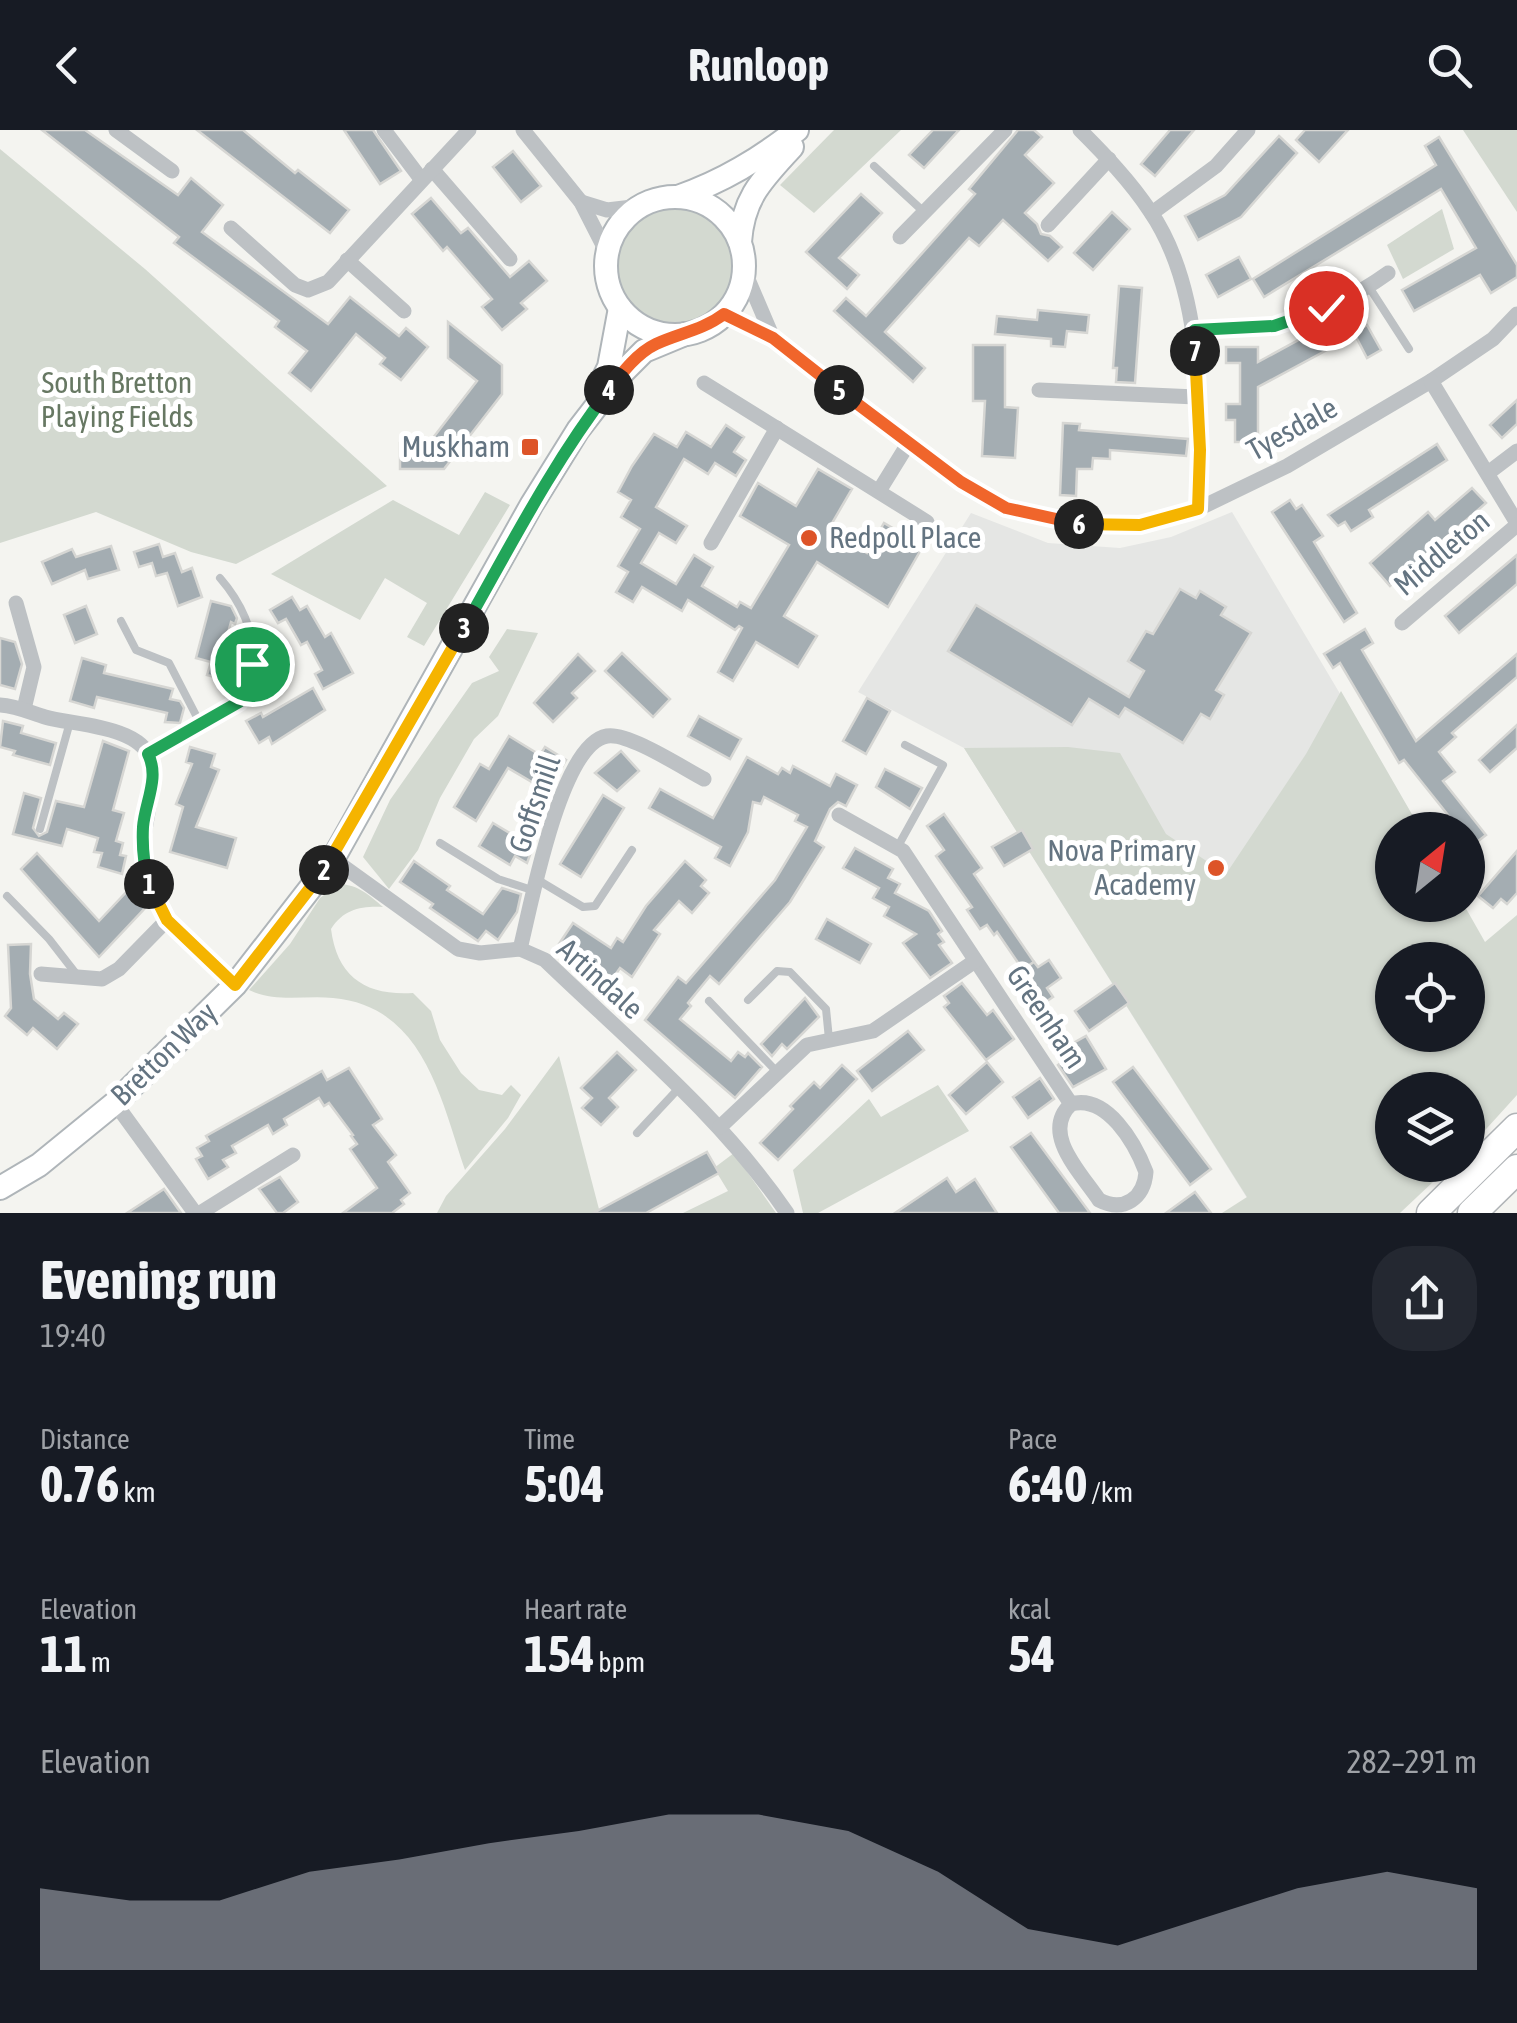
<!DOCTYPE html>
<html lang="en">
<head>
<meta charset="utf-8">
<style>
  body { margin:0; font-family:"Asap Condensed",sans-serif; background:#242831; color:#f1f3f6; height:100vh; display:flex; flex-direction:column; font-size:38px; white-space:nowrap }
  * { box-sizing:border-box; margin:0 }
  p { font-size:32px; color:#9ea1a6 }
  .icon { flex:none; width:55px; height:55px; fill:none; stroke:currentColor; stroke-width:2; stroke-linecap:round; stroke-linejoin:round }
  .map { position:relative; height:1083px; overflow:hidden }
  .panel { display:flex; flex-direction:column; background:#171b24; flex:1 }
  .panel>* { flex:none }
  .needle { width:65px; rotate:30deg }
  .tools { position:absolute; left:1375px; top:682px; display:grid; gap:20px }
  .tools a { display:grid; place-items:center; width:110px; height:110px; border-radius:50%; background:#171b24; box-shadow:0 2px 8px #0004; font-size:50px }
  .pin { position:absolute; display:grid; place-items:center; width:85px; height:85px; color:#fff; margin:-42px; border:5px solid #fff; border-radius:50%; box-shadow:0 2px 10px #0007 }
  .km { position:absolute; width:50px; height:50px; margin:-25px; border-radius:50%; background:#222; color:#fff; font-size:28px; line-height:50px; text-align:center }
  .round { display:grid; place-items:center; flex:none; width:105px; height:105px; border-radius:40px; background:#242831 }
  .headline { display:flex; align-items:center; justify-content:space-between; height:170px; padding:0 40px }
  h1 { font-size:55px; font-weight:700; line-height:75px }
  .figures { display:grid; grid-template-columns:repeat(3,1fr); gap:15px; height:170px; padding:10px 40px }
  .figures div { display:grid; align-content:center }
  .figures b { font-size:50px; font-weight:700 }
  .figures small { font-size:28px; font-weight:400 }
  .figures p { font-size:28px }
  .chart { height:280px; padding:20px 40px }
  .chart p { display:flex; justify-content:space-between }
  .chart svg { width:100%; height:180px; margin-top:10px; fill:#8c9099; opacity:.7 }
  header { display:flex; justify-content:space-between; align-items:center; height:130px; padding:0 40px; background:#171b24; font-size:45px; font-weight:700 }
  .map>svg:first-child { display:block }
  .built { fill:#e5e6e4 }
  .green { fill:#d3d9d0; fill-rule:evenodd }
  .building { fill:#a4adb2; stroke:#d6d6d3; stroke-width:2.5 }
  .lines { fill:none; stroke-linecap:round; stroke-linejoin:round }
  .secondary-casing { stroke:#afb5b9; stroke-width:26 }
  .highway-casing { stroke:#b0b4b7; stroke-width:31 }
  .lane { stroke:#bdc1c4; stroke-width:8 }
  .street { stroke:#bdc1c4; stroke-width:15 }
  .secondary { stroke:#fff; stroke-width:22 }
  .highway { stroke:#fff; stroke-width:28 }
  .split-1-casing { stroke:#fff; stroke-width:20 }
  .split-2-casing { stroke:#fff; stroke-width:20 }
  .split-3-casing { stroke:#fff; stroke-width:20 }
  .split-4-casing { stroke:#fff; stroke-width:20 }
  .split-5-casing { stroke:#fff; stroke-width:20 }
  .split-6-casing { stroke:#fff; stroke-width:20 }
  .split-7-casing { stroke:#fff; stroke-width:20 }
  .split-8-casing { stroke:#fff; stroke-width:20 }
  .split-1 { stroke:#22a559; stroke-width:12 }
  .split-2 { stroke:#f5b400; stroke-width:12 }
  .split-3 { stroke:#f5b400; stroke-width:12 }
  .split-4 { stroke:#22a559; stroke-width:12 }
  .split-5 { stroke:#f0652b; stroke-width:12 }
  .split-6 { stroke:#f0652b; stroke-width:12 }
  .split-7 { stroke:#f5b400; stroke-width:12 }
  .split-8 { stroke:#22a559; stroke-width:12 }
  .poi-dot { fill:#dd5428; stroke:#fff; stroke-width:4 }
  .labels { text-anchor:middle; stroke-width:10; stroke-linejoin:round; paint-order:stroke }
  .park-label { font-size:30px; fill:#677863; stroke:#fff }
  .street-label { font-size:30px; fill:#647481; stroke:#fff }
  .poi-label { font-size:30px; fill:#647481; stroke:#fff; text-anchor:end }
</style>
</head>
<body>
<header><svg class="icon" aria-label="back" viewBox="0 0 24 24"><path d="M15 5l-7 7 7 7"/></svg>Runloop<svg class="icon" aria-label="search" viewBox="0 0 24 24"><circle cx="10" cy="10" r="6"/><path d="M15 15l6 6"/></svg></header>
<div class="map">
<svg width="1517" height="1083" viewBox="0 0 1517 1083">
  <rect width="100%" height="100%" fill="#f4f4f0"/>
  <path class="built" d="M1232,382L1421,700H1392V775H1464L1468,830H1392V905L1247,1068L964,618L858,562L971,383L1048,413L1120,418L1171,407Z"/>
  <g class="green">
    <path d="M834,0H901L814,83L780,55Z"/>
    <path d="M1463,0H1517V82Z"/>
    <path d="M0,19L145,139L387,356L236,434L191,422L96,382L0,413Z"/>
    <circle cx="675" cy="136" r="69"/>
    <path d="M1442,79L1454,119L1403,149L1387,115Z"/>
    <path d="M485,362L510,375L424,516L407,507L427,473L385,448L360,490L271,444L393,370L459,405Z"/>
    <path d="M507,499L538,503L498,586L474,609L440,668L418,720L389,759L363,727L390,670L472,553L499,541L489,527Z"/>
    <path d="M1341,561L1421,700H1392V775H1464L1485,812L1517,785V965L1468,1019V960H1392V1035H1451L1400,1083H1222L1247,1067L964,618L1068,617L1120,623L1166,704L1226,744L1306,624ZM1392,830H1468V905H1392Z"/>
    <path d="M339,754C359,755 369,765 383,777C361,776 344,779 331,799C337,847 366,866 413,863L431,881L440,910L461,943L479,960L502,965L511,955L521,965L508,988L465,1040C441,970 424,876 333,868C305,865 276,873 249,860L290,814L320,768Z"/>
    <path d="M559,926L600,1083H437L446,1066L505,999Z"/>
    <path d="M938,955L969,1001L818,1083H803L793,1040L869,969L881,987Z"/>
    <path d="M734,1023L776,1083H683L728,1061L714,1038Z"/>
  </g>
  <g class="building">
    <path d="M42,0H85L178,65L191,48L223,75L202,102L328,194L350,167L399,206L406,198L428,217L401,250L380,234L385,228L356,204L311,261L289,243L307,221L275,197L279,191L174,113L179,107Z"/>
    <path d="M197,0H243L295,43L298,40L349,80L330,103Z"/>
    <path d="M344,0H373L401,41L380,54Z"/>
    <path d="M933,0H959L924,38L909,25Z"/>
    <path d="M1018,0H1034L1042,7L1025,25L1054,53L1025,83L1037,94L1041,104L1050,106L1062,117L1048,131L1003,90L979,116L969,108L885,202L925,238L913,252L834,181L846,168L866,186L975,64L969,59Z"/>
    <path d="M1170,0H1194L1155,46L1141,34Z"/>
    <path d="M1305,0H1348L1319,32L1296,10Z"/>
    <path d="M1279,6L1297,23L1241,87L1198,110L1185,86L1225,65Z"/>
    <path d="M1439,7L1517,135V147L1491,163L1480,145L1414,181L1402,160L1476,118L1441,59L1264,167L1253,149L1436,35L1425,16Z"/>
    <path d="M513,21L541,56L521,72L493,37Z"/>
    <path d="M861,64L882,83L839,128L859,145L847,159L806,122Z"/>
    <path d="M431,68L461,103L468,98L510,147L529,131L547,151L521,173L527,179L502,200L482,177L492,169L447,117L443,121L412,84Z"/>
    <path d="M1112,82L1130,99L1093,140L1074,123Z"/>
    <path d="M1239,127L1251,149L1218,167L1206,145Z"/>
    <path d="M1119,156L1142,158L1135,253L1116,252L1117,238H1113Z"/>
    <path d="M1038,180L1089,185L1087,203L1067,201L1065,217L1051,216V209L995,204L997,186L1037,190Z"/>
    <path d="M1348,183L1357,201L1367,195L1381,220L1367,228L1355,205L1258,257V312H1235V290H1226V274H1240V233H1226V217H1258V232Z"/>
    <path d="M448,192L502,235V264L444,339H400V313H429L477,251L448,228Z"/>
    <path d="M973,215H1005V277L1018,278L1015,328L982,326L985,271H973Z"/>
    <path d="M1517,270V294L1502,308L1490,295Z"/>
    <path d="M1063,293L1080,294L1079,300L1188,309L1186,326L1110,320V329L1093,328L1092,339H1077L1076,366L1060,365Z"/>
    <path d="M726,295L744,307L734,322L746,330L736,346L715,333L708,344L684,329L656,377L687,396L676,413L659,403L641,433L676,454L694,425L713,437L702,456L737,477L740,472L751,478L789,415L740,386L758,353L796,376L818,339L852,359L828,400L867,423L884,393L923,416L888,477L817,432L784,486L817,506L798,537L756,512L733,551L718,542L742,498L739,496L735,500L688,470L682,481L642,457L633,472L616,462L628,442L618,436L640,399L621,387L631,370L618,362L632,336L654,304L677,317L686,302L711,317Z"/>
    <path d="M1437,314L1447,330L1369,380L1373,387L1351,401L1345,392L1338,396L1328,385Z"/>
    <path d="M1472,358L1486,373L1390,456L1370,433L1428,382L1435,390Z"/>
    <path d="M1290,370L1296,379L1302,375L1323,406L1314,412L1357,483L1344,492L1272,382Z"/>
    <path d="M159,414L163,427L175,423L182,442L192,438L202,467L178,476L167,443L156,446L152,433L139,437L134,422Z"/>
    <path d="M111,416L119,440L88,449L85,440L52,454L42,432L72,419L76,427Z"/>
    <path d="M1517,425V454L1459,503L1445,486Z"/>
    <path d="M1180,459L1196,468L1200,461L1226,477L1221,485L1251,503L1216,560L1224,565L1210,589L1201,584L1183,613L1125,578L1119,587L1089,569L1072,595L948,521L976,475L1129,567L1144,541L1128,531L1146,501L1153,504Z"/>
    <path d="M292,467L300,480L307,476L325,507L331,503L353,543L323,559L315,544L322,540L307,512L301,515L286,489L278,493L270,480Z"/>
    <path d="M211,471L231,476L237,488L235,494L231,492L220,532L236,537L232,551L207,545L211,532L196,528Z"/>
    <path d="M86,476L97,504L75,513L64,485Z"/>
    <path d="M1365,499L1373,513L1362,520L1416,611L1517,524V547L1452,603L1456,607L1439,622L1455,642L1443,651L1486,705L1473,715L1468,709V700H1460L1404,630L1399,633L1340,533L1333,538L1324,524Z"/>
    <path d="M0,508L15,512L22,534L15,559L0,555Z"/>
    <path d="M622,523L670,569L653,587L605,541Z"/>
    <path d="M578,524L595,541L572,563L577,568L553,592L534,573Z"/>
    <path d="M82,528L106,535L104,543L173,559L170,569L180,571L184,578L180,593L165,592L167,583L97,567L94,578L70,571Z"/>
    <path d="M313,558L325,580L272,614L269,607L259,613L246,591L261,583L263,587Z"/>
    <path d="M867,568L890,581L866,624L843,611Z"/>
    <path d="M699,586L741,609L730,629L688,606Z"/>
    <path d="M3,591L23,596L21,603L56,613L50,635L13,625L15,621L0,617Z"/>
    <path d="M1517,595V618L1490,642L1479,630Z"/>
    <path d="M509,606L540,625L545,617L566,630L555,649L544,643L537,655L508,638L476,691L454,677L480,634L489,639Z"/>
    <path d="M103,611L129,621L113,680L124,683L116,711L123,713L120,725L126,726L122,744L98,737L102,723L94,722L98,708L67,699L62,716L13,704L24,663L41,668L33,698L39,706L47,702L56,671L84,677Z"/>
    <path d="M190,617L215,624L211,637L219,640L196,697L236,708L227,738L170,722L183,677L176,674L192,634L186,632Z"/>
    <path d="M621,621L639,641L617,661L595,643Z"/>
    <path d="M747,627L778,644L782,638L790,643L793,636L830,656L836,644L857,655L846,676L838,672L830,679L815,711L824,717L790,772L719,854L710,846L688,873L691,876L680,889L731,931L738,922L745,927L748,923L762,937L735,968L645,890L678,847L686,853L775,750L807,697L795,691L798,685L764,667L761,674L753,672L748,702L730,736L715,728L721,717L649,678L660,659L713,688Z"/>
    <path d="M885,639L922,658L910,679L876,657Z"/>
    <path d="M603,665L624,678L581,747L560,734Z"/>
    <path d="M944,684L982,738L974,744L1034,832L1023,840L997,802L994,805L987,795L980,799L967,780L972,777L936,726L944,720L927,696Z"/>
    <path d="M493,693L533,717L527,733L515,726L510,735L479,716Z"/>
    <path d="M1022,700L1033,719L1004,736L992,717Z"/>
    <path d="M855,718L893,739L888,748L900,754L895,763L929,781L942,801L938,804L944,812L939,815L952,833L930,848L903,813L916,804L884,786L889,777L873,768L879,758L843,738Z"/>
    <path d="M1517,721V763L1507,774L1501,769L1493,778L1478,766Z"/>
    <path d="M37,723L99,791L132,756L146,777L99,827L21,739Z"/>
    <path d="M414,731L450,756L447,760L483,784L502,758L521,764L517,782L498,810L486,801L478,811L430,778L433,774L400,752Z"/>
    <path d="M685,731L706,750L701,756L709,763L692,783L679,771L654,800L660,804L632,847L620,838L613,848L559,814L573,793L611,818L617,808L623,812L646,776Z"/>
    <path d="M827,789L871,814L860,833L816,809Z"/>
    <path d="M31,814L30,844L34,869L58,889L64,883L78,894L57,919L33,898L27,905L5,886L11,878L8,815Z"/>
    <path d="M1049,830L1061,848L1047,858L1053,867L1033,881L1020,861L1025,857L1016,844L1034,832L1038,837Z"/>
    <path d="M962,853L987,885L993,880L1014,909L986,930L944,877L949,873L944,866Z"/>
    <path d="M1115,853L1129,873L1089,901L1075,881Z"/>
    <path d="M805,868L819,887L787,919L782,914L772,926L761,914Z"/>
    <path d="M908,901L924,920L872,961L857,941Z"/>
    <path d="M1086,906L1106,939L1073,957L1058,935L1062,932L1057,922Z"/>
    <path d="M617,922L636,940L609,968L618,977L601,995L582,978L592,968L581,958Z"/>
    <path d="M987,932L1003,952L966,984L949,965Z"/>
    <path d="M842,935L857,949L778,1030L760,1013L793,979L790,976L814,952L820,958Z"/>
    <path d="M1133,937L1211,1039L1190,1055L1113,952Z"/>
    <path d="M349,938L382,989L373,995L396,1025L388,1032L410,1063L401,1070L404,1074L392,1083H343L377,1058L350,1019L357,1014L351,1006L353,1005L329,973L324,976L319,968L284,989L287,995L273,1004L268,995L232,1016L236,1023L223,1030L228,1037L208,1049L196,1029L202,1026L197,1018L209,1011L206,1006L322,941L327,950Z"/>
    <path d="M1040,948L1054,969L1028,988L1013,967Z"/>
    <path d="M1031,1003L1090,1083H1059L1011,1017Z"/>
    <path d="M707,1022L719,1043L646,1083H593Z"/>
    <path d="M280,1047L298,1072L283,1083H277L259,1059Z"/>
    <path d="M947,1048L956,1062L975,1049L997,1083H895Z"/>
    <path d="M164,1059L181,1083H127Z"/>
    <path d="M1195,1062L1211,1083H1166Z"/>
  </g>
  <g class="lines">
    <defs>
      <g id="secondary">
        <path d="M678,67C724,51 759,29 797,0"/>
        <circle cx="675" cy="136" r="69"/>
        <path d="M740,112C743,67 763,49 792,17"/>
        <path d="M597,261L609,237L620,178"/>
        <path d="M0,1058L39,1035L115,973L235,855L333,729L532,374L578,300L622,243L644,221L685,204"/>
      </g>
      <g id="highway">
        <path d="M1431,1083L1517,998"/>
        <path d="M1472,1083L1517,1039"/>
      </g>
    </defs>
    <use href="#secondary" class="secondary-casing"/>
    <use href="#highway" class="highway-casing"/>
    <g class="lane">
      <path d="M874,36L924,82"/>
      <path d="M1369,157L1409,219"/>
      <path d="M220,448C240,471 256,502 252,533"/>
      <path d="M121,491L136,520L169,533L201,595"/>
      <path d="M40,699L70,592"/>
      <path d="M440,713L498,749L535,761"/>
      <path d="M897,718L943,635L905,615"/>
      <path d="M538,750L583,777L595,776L632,720"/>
      <path d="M7,766L49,809L77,845"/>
      <path d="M748,870L777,841L790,842L826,879L829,909"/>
      <path d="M709,871L778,943"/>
      <path d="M637,1003L679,958"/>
    </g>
    <g class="street">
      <path d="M116,0L172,41"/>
      <path d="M384,0L421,49"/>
      <path d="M523,0L581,72L607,123"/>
      <path d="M1080,0C1105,25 1130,51 1150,81C1205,161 1201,286 1198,379"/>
      <path d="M432,39L510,129"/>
      <path d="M581,72L607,80L641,76"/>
      <path d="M1152,83L1216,36L1248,0"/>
      <path d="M1048,95L1109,29"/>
      <path d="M231,98L295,155L308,160L328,152L469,0"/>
      <path d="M900,107L1005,0"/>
      <path d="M347,130L404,181"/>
      <path d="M744,140L773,208"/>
      <path d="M724,185L773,208L925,327L961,352L1006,377L1077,394L1141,395L1198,379L1287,336L1431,251L1493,209L1517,184"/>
      <path d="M1195,200C1220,198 1249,201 1274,196C1310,190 1359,164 1388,143"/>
      <path d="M1431,251L1517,393"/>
      <path d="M704,253L927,392"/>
      <path d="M1039,260L1196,267"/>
      <path d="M1488,343L1517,321"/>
      <path d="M879,361L908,314"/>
      <path d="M711,413L777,298"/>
      <path d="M16,473L34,537L24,579"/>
      <path d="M1402,493L1517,395"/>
      <path d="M0,575C16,576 29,582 45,587C76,596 154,595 153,642C153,685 131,718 152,764C169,801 207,826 235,855"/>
      <path d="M148,624L239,572L247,556L252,533"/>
      <path d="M839,685L903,721L1071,974C1107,964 1135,1013 1146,1042C1144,1068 1124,1083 1099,1070C1081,1043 1040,1003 1071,974"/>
      <path d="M333,729L458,819L480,823L520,819L545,830C629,911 721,986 787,1083"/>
      <path d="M520,819C531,776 560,614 607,606C628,602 683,638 704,649"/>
      <path d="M41,844L102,849L119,839L167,790"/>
      <path d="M115,973L195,1083"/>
      <path d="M720,997L807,915L873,901L975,831"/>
      <path d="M200,1083L293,1025"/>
    </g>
    <use href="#secondary" class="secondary"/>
    <use href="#highway" class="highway"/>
  </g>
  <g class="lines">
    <defs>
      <path id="split-1" d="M149,754C144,736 142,716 143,697C145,672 160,648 148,624L239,572L247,556L252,534"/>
      <path id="split-2" d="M149,754L167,790L235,855L324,740"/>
      <path id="split-3" d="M324,740L464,498"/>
      <path id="split-4" d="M464,498C510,417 552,334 609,260"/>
      <path id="split-5" d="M609,260C622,243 637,223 656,214C680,203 703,200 724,184L773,208L839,260"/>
      <path id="split-6" d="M839,260L961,352L1006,378L1079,394"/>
      <path id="split-7" d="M1079,394L1140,395L1198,379L1200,320L1195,221"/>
      <path id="split-8" d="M1195,221V200L1274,196L1326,178"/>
    </defs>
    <use href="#split-1" class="split-1-casing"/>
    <use href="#split-2" class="split-2-casing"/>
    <use href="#split-3" class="split-3-casing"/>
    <use href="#split-4" class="split-4-casing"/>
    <use href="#split-5" class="split-5-casing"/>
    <use href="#split-6" class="split-6-casing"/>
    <use href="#split-7" class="split-7-casing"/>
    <use href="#split-8" class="split-8-casing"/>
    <use href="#split-1" class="split-1"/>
    <use href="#split-2" class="split-2"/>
    <use href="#split-3" class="split-3"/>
    <use href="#split-4" class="split-4"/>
    <use href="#split-5" class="split-5"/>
    <use href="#split-6" class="split-6"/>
    <use href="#split-7" class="split-7"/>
    <use href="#split-8" class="split-8"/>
  </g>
  <g class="poi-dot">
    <rect x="520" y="307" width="20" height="20" rx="5"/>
    <circle cx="809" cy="408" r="10"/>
    <circle cx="1216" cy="738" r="10"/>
  </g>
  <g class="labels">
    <g class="park-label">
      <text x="117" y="263">South Bretton<tspan x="117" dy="34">Playing Fields</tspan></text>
    </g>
    <g class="street-label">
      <text transform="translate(1292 299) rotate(-29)" y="10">Tyesdale</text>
      <text transform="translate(1442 423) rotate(-40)" y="10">Middleton</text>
      <text transform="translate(535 674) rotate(-71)" y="10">Goffsmill</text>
      <text transform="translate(600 849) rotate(42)" y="10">Artindale</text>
      <text transform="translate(1046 887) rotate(56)" y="10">Greenham</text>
      <text transform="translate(164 924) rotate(-44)" y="10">Bretton Way</text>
    </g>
    <g class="poi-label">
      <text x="510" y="327">Muskham</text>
      <text x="829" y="418" text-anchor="start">Redpoll Place</text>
      <text x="1196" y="731">Nova Primary<tspan x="1196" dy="34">Academy</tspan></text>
    </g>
  </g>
</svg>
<div class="tools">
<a><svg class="needle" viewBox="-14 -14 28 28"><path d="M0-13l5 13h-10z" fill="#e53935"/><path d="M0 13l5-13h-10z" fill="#9ea1a6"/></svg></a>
<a><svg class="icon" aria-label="locate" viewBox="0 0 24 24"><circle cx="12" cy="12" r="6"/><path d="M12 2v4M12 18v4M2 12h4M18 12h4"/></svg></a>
<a><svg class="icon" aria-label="layers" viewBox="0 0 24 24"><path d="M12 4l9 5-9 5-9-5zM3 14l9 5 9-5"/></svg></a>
</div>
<div class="pin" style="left:252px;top:534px;background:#1e9e55"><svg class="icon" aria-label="arrive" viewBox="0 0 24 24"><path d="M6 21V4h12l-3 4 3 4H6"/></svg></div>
<div class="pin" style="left:1326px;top:178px;background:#d93025"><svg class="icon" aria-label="check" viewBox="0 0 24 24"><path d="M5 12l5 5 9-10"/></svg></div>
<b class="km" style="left:149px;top:754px">1</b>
<b class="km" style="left:324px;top:740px">2</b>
<b class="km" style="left:464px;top:498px">3</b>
<b class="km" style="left:609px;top:260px">4</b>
<b class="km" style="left:839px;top:260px">5</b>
<b class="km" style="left:1079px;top:394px">6</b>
<b class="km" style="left:1195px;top:221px">7</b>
</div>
<section class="panel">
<div class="headline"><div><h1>Evening run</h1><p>19:40</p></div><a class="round"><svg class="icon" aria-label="share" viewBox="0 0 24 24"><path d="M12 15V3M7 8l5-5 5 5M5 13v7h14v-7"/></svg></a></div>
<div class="figures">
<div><p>Distance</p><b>0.76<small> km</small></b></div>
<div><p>Time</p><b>5:04</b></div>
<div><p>Pace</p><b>6:40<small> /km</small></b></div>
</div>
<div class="figures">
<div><p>Elevation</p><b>11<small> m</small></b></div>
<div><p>Heart rate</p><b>154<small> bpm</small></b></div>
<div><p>kcal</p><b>54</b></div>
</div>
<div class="chart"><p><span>Elevation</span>282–291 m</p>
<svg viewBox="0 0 160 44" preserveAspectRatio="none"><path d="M0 44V24L10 27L20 27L30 20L40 17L50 13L60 10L70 6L80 6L90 10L100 20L110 34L120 38L130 31L140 24L150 20L160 24V44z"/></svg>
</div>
</section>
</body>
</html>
